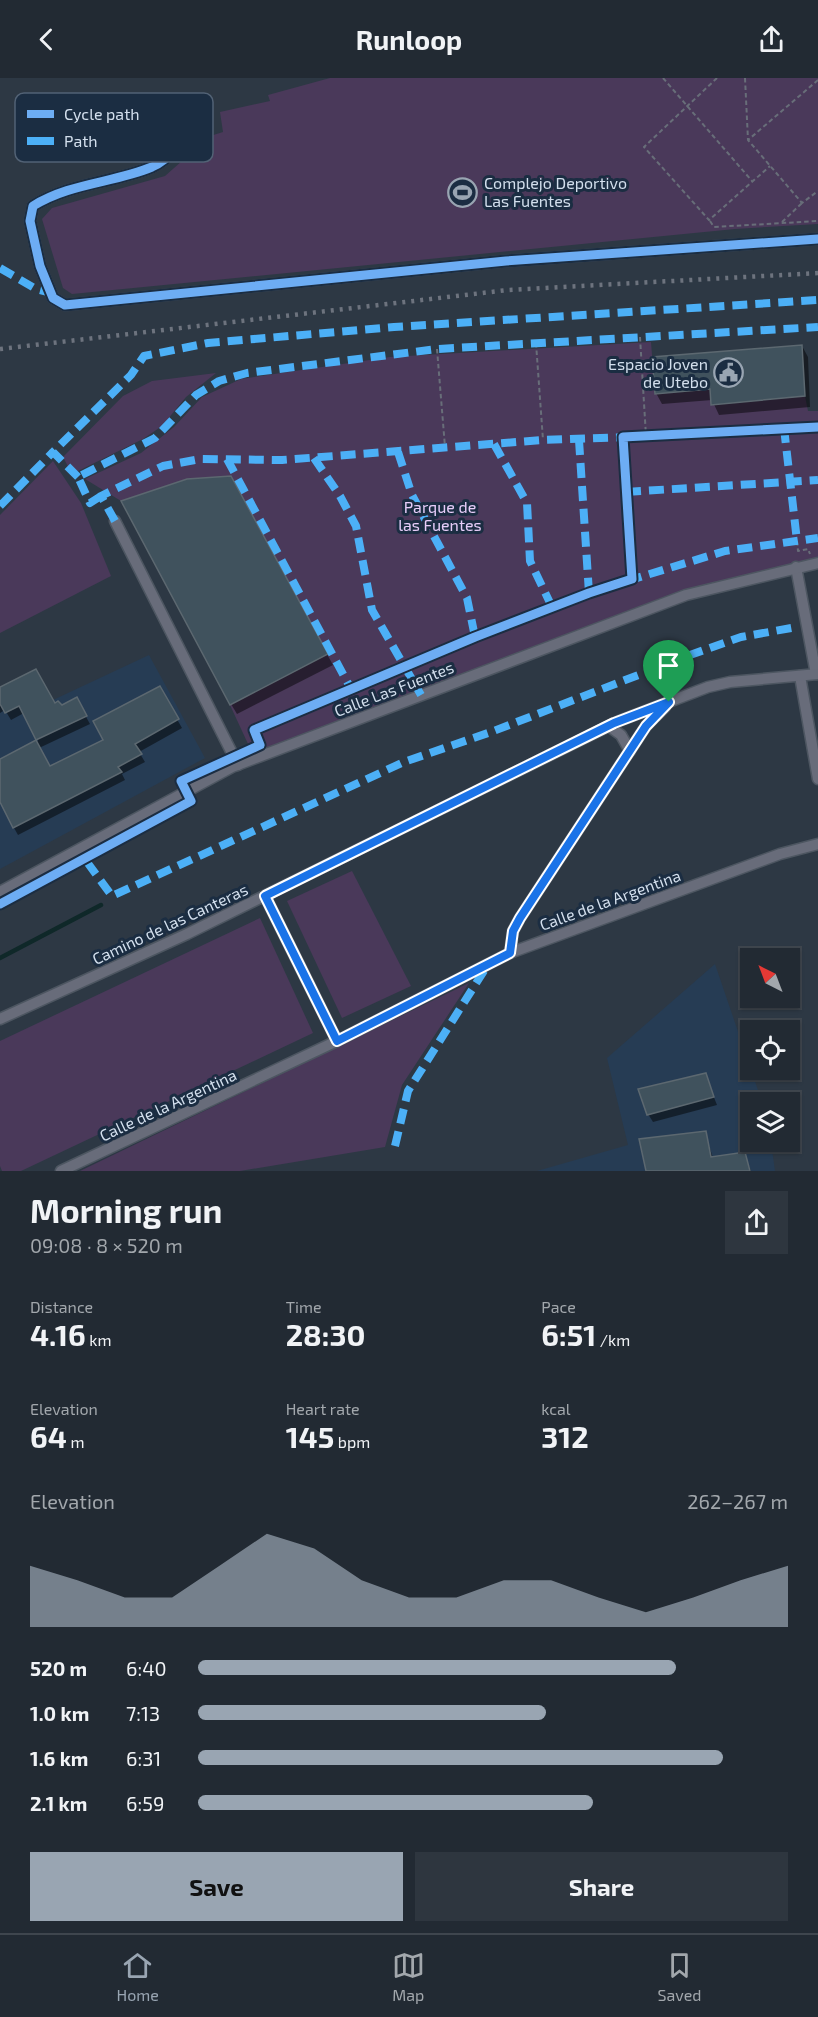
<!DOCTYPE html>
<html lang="en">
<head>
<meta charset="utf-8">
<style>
  body { margin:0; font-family:"Exo 2",sans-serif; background:#2e363f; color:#f1f3f6; height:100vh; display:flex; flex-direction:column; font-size:22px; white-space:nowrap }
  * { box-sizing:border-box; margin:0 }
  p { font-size:20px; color:#a2a7ac }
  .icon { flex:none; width:33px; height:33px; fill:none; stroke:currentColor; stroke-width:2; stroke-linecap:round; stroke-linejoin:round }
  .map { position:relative; height:1093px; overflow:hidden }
  .drawer { display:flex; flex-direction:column; background:#222a33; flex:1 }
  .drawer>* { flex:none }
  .needle { width:39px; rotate:318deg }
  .buttons { position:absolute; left:740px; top:870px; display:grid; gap:12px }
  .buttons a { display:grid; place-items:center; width:60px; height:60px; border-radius:0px; background:#222a33; box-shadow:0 2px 4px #0004,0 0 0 2px #3f464e; font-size:30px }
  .pin { position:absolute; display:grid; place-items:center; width:51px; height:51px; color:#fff; margin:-62px -26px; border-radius:50% 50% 50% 0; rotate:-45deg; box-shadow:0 0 6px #0007 }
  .pin .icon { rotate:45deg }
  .round { display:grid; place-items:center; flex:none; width:63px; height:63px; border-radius:0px; background:#2e363f }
  .summary { display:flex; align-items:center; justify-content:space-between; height:102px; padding:0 30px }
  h1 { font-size:33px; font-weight:700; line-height:45px }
  .figures { display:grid; grid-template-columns:repeat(3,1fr); gap:9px; height:102px; padding:6px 30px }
  .figures div { display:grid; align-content:center }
  .figures b { font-size:30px; font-weight:700 }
  .figures small { font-size:16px; font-weight:400 }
  .figures p { font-size:16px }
  .chart { height:168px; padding:12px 30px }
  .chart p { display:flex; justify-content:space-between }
  .chart svg { width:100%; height:108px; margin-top:6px; fill:#99a5b2; opacity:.7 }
  .button { display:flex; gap:12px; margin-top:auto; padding:12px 30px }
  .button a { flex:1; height:69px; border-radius:0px; background:#99a5b2; color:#111; font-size:24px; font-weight:700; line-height:69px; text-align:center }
  .button a+a { background:#2e363f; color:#f1f3f6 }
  ul { padding:0 30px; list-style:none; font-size:20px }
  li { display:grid; grid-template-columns:96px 72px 1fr; align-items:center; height:45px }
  li i { height:15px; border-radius:8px; background:#99a5b2 }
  header { display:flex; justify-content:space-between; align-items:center; height:78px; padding:0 30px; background:#222a33; font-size:27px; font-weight:700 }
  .menu { display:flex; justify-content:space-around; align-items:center; height:84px; border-top:2px solid #3f464e; background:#222a33; font-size:16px; color:#a2a7ac }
  .menu a { display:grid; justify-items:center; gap:3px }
  .menu .selected { color:#99a5b2 }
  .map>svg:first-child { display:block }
  .built { fill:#263c54 }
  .green { fill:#4a395a }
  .shadow { fill:#0007 }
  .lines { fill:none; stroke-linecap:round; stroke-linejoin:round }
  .stream { stroke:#0f2829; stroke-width:4.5 }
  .building { fill:#40525d; stroke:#5c6870; stroke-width:1.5 }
  .street-casing { stroke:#4d5661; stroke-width:13 }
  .path { stroke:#686e79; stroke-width:2; stroke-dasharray:4.5 3; stroke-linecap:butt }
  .street { stroke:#686c7a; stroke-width:10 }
  .rail { stroke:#6d737e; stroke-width:4.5; stroke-dasharray:3 6; stroke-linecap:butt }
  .quiet { stroke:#4cb0f7; stroke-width:8; stroke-dasharray:15 8; stroke-linecap:butt }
  .cycleway-casing { stroke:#1b2d42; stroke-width:13 }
  .cycleway { stroke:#6dadf4; stroke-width:9 }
  .route-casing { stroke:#fff; stroke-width:12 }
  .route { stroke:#1a73e8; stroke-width:8 }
  .labels { text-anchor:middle; stroke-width:6; stroke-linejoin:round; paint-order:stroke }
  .poi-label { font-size:16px; fill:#d3dfed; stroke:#1b2d42; text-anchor:start }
  .park-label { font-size:16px; fill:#e7cdf9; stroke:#1b2d42 }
  .street-label { font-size:16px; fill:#d3dfed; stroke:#1b2d42 }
  .key { fill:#1b2d42; stroke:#526275; stroke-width:1.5 }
  .key-label { font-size:16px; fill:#d3dfed }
</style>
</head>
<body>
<header><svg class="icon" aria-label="back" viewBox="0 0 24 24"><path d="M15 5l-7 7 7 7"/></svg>Runloop<svg class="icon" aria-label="share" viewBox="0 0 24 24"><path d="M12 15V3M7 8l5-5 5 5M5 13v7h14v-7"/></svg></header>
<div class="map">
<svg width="818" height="1093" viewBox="0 0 818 1093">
  <rect width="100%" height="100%" fill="#2d3844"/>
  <g class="built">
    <path d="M149,577L205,680L0,791V609L53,622Z"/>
    <path d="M715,886L762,1024H750V1064H771L775,1093H537L628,1067L607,980Z"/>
  </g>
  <g class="green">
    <path d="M330,0H818V146L735,151L72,216L63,210L42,141L52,130L165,98L182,83L192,69L207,59L223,54L220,34L270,23L268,17Z"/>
    <path d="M651,264L655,316L710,311L712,327L776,321L784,313L786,320L805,318L808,333H818V485L782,492L605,548L255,681L230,627L328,576L231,399L187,401L121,423L85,401L141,375L174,349L202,319L241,301L390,279Z"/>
    <path d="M216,295L186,319L162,348L143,361L72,396L63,379L123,318L152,303Z"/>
    <path d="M53,383L81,425L111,498L0,555V437Z"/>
    <path d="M352,793L411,908L342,940L287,823Z"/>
    <path d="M260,840L313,955L21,1093H2L0,1088V963Z"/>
    <path d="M469,905L402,1007L385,1069L240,1093H80Z"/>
  </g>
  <g class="shadow">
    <path d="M802,268L808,279L810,329L719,337L712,322L662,326L656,315Z"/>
    <path d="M230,400L333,587L237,636L231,626Z"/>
    <path d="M159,610L182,650L139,674L145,684L122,696L125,702L18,757L0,725V683L38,663L24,635L11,642L5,632L0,635V611L61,629L76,621L90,646L39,670L50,690L106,662Z"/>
    <path d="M705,997L717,1027L653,1044L648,1036Z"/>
    <path d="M705,1055L713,1080L744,1075L751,1093H648L641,1062Z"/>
  </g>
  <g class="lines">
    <path class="stream" d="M0,880L101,827"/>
  </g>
  <g class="building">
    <path d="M802,267L805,318L711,327L710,311L655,316L652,279Z"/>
    <path d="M231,398L328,576L230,627L121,423L187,401Z"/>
    <path d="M36,591L55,625L58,623L62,627L77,619L87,638L36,662L19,628L5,635L0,626V609Z"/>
    <path d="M160,608L179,641L135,666L142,676L118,689L122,694L13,750L0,724V681L36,662L50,688L103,662L93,643Z"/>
    <path d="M706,995L714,1019L647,1037L638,1011Z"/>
    <path d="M706,1053L711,1079L745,1074L750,1093H646L639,1061Z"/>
  </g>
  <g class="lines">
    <defs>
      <g id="street">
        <path d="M200,39C188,56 172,80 152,89C113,105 70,105 33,128L30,143L40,188L53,220L65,227L506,183L818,161"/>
        <path d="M115,443L238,687"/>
        <path d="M796,489L816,596"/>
        <path d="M800,598L818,701"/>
        <path d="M610,649L621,657L630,673"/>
        <path d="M0,814L232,689L686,517L818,485"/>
        <path d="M265,818L337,963"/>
        <path d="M510,875L513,853L520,840L646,648L665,629"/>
        <path d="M0,941L187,856L619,643L708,609L730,604L818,596"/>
        <path d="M61,1093L337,963L510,875L780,776L818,766"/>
      </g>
    </defs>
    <use href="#street" class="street-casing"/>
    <g class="path">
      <path d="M663,0L752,103"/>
      <path d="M717,0L644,69L709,142L770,88"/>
      <path d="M745,0L748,62"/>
      <path d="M818,2L748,62L802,125L818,113"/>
      <path d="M710,143L714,149L818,143"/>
      <path d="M782,144L802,125"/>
      <path d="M640,259L646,358"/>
      <path d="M536,265L543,362"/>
      <path d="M437,271L445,369"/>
      <path d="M797,463L798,473L808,471L810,476"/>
    </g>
    <use href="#street" class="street"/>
    <path class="rail" d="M0,271L508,212L818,195"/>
    <g class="quiet">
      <path d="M0,190L36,211L51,215"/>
      <path d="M784,350L797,463"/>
      <path d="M579,362L589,515"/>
      <path d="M494,366L527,425L530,483L552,529"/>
      <path d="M398,374L412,417L467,520L475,559"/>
      <path d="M314,380L340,418L356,448L372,532L421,617"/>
      <path d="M227,381L351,611"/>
      <path d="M78,399L53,374L131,297L144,278L208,265L394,249L818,222"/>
      <path d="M626,414L818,402"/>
      <path d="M101,418L90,425L78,399L155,360L196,317L219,303L247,295L437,271L818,249"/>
      <path d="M0,428L53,374"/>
      <path d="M115,443L101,418L163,388L200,381L282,382L543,362L628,359"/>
      <path d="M627,503L725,473L818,460"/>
      <path d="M87,784L112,818L404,684L491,654L690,577L741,559L797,549"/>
      <path d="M395,1068L408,1013L487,888"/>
    </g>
    <defs>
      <g id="cycleway">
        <path d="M200,39C188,56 172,80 152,89C113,105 70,105 33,128L30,143L40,188L53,220L65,227L506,183L818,161"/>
        <path d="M0,826L191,723L181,703L260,667L254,652L475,559L589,515L632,501L623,359L818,349"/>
      </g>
    </defs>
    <use href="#cycleway" class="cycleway-casing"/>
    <use href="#cycleway" class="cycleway"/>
  </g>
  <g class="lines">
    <defs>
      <path id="route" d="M669,624L646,648L520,840L513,853L510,875L337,963L265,818L614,645Z"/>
    </defs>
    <use href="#route" class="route-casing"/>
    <use href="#route" class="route"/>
  </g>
  <defs>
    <symbol id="stadium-ring" viewBox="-11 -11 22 22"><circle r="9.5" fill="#1b2d42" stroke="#99a5b2" stroke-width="1.5"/><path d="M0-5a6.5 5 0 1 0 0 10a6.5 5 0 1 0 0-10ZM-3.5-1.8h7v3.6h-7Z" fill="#99a5b2"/></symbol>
    <symbol id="civic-ring" viewBox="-11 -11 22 22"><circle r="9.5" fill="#1b2d42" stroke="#99a5b2" stroke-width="1.5"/><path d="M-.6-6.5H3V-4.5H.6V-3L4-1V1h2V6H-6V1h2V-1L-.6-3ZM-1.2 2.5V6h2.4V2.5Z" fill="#99a5b2"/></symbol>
  </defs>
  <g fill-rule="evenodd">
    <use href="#stadium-ring" x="446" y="98" width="33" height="33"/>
    <use href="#civic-ring" x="712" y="278" width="33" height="33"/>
  </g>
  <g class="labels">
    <g class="poi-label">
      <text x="484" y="111">Complejo Deportivo<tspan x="484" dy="18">Las Fuentes</tspan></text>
      <text x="708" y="292" text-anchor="end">Espacio Joven<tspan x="708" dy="18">de Utebo</tspan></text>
    </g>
    <g class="park-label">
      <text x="440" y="435">Parque de<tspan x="440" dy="18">las Fuentes</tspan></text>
    </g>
    <g class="street-label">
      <text transform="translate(394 611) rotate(-21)" y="6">Calle Las Fuentes</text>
      <text transform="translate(610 822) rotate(-20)" y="6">Calle de la Argentina</text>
      <text transform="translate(170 846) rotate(-25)" y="6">Camino de las Canteras</text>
      <text transform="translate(168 1027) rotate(-25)" y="6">Calle de la Argentina</text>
    </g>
  </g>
  <rect x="15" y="15" width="198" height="69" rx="9" class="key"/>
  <rect x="27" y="32" width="27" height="8" fill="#6dadf4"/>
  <rect x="27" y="59" width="27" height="8" fill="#4cb0f7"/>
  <g class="key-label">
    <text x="64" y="42">Cycle path</text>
    <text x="64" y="69">Path</text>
  </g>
</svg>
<div class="buttons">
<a><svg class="needle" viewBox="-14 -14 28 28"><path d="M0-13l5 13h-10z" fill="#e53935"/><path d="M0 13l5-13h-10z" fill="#a2a7ac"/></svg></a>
<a><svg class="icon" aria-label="locate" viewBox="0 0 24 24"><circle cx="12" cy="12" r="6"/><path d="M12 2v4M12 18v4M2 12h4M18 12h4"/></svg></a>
<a><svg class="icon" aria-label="layers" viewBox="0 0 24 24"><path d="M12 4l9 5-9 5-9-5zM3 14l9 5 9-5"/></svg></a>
</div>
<div class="pin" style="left:669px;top:624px;background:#1e9e55"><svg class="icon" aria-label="arrive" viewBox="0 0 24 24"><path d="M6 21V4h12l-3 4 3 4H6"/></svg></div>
</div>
<section class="drawer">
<div class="summary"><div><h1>Morning run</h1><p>09:08 · 8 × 520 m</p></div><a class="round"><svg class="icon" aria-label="share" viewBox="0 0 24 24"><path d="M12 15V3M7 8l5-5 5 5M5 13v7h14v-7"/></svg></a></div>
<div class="figures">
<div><p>Distance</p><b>4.16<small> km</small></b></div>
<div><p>Time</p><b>28:30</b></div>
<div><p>Pace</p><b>6:51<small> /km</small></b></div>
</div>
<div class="figures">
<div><p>Elevation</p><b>64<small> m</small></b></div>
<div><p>Heart rate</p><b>145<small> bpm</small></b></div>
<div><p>kcal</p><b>312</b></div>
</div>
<div class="chart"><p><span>Elevation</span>262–267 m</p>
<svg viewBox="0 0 160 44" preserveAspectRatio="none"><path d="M0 44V19L10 25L20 32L30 32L40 19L50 6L60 12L70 25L80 32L90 32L100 25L110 25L120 32L130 38L140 32L150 25L160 19V44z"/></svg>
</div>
<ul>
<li><b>520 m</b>6:40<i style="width:81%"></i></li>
<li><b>1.0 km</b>7:13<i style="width:59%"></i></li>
<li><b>1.6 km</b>6:31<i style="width:89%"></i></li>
<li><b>2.1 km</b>6:59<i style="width:67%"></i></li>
</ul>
<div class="button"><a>Save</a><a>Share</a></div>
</section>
<nav class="menu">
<a class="selected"><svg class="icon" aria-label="home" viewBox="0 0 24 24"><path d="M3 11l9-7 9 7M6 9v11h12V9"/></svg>Home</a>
<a><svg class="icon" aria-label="map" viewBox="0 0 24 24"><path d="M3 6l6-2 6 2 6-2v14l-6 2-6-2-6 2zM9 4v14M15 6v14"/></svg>Map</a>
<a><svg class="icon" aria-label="saved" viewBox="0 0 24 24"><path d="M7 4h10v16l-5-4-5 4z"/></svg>Saved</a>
</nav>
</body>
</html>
